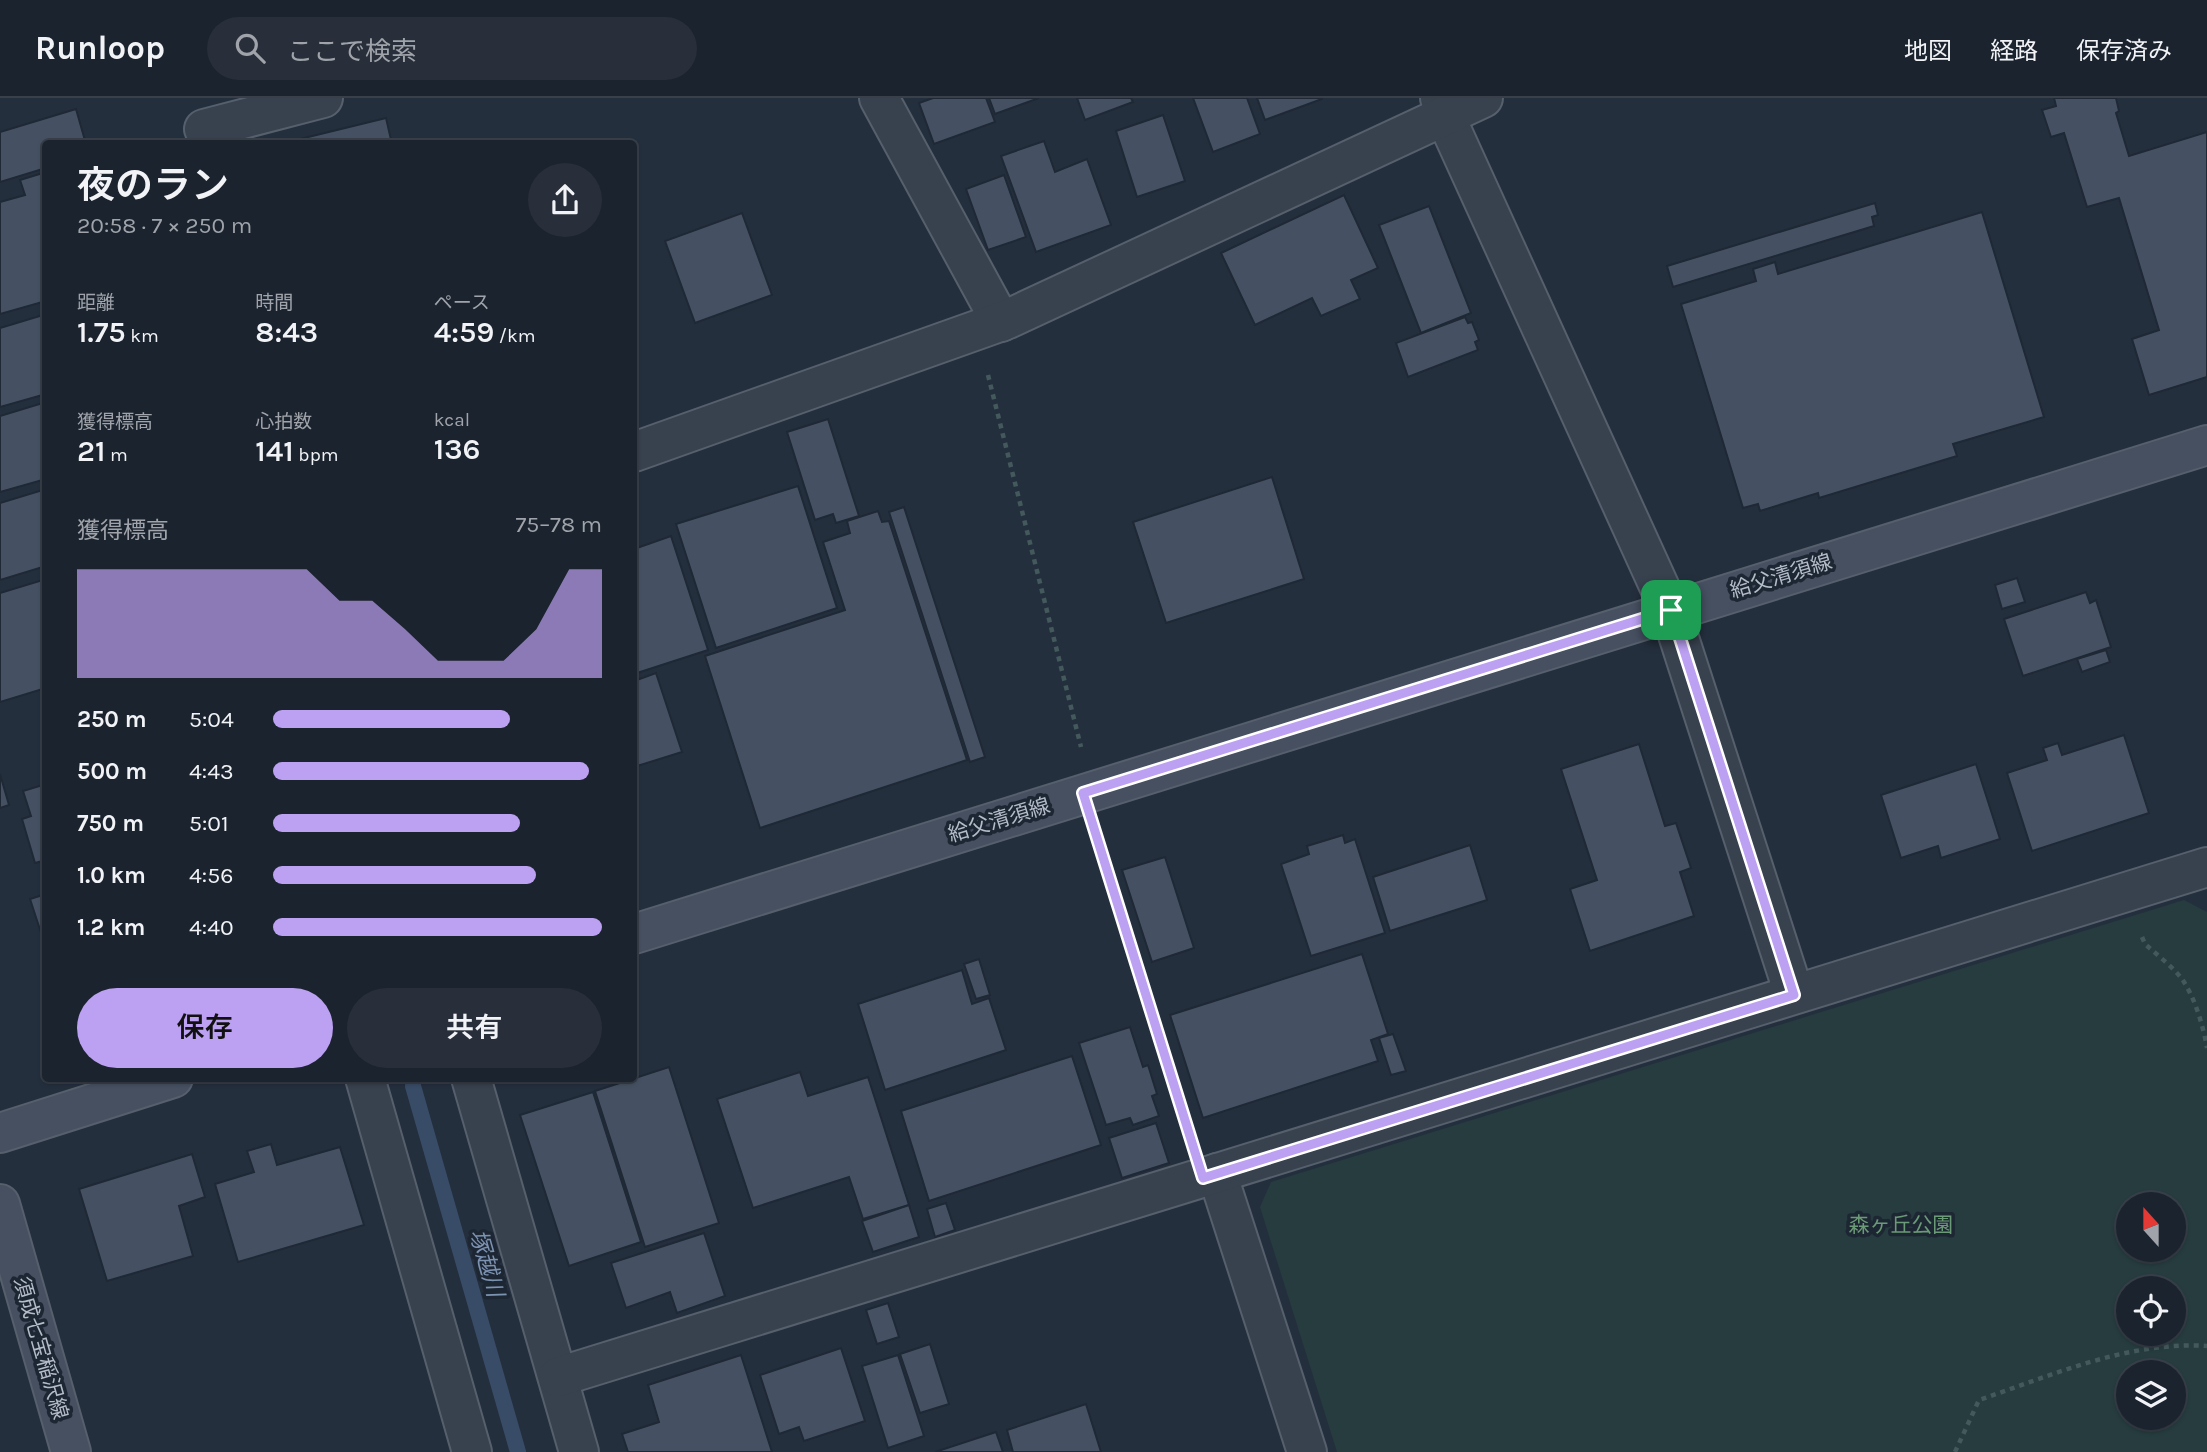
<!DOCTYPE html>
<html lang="ja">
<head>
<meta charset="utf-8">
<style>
  body { margin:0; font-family:Karla,"Noto Sans JP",sans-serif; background:#282f3a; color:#f1f3f6; height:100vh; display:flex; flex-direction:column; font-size:26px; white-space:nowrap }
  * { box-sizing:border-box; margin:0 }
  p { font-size:23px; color:#a0a4aa }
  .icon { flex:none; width:38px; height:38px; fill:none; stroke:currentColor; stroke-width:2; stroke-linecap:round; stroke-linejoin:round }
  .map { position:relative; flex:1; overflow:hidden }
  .panel { position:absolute; left:42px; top:42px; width:595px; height:942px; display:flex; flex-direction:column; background:#1b232e; border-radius:7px; box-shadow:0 2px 5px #0004,0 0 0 2px #39404a }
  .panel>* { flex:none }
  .needle { width:46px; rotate:339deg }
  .controls { position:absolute; left:2116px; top:1094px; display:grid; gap:14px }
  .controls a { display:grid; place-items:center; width:70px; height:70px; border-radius:50%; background:#1b232e; box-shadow:0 2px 5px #0004,0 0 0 2px #39404a; font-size:35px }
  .pin { position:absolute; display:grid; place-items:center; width:60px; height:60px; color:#fff; margin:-30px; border-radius:14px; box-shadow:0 4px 10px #0006 }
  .round { display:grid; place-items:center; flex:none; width:74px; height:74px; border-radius:37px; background:#282f3a }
  .head { display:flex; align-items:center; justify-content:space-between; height:119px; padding:0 35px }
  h1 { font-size:38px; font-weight:600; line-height:52px }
  .metrics { display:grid; grid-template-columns:repeat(3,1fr); gap:10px; height:119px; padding:7px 35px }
  .metrics div { display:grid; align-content:center }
  .metrics b { font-size:30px; font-weight:600 }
  .metrics small { font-size:19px; font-weight:400 }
  .metrics p { font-size:19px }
  .chart { height:196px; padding:14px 35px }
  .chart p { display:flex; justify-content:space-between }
  .chart svg { width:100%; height:126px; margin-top:7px; fill:#bca0f2; opacity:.7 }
  .action { display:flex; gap:14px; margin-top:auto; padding:14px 35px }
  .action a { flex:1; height:80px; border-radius:42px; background:#bca0f2; color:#111; font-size:28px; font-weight:600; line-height:80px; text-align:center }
  .action a+a { background:#282f3a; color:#f1f3f6 }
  ul { padding:0 35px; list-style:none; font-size:23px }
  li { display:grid; grid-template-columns:112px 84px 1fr; align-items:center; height:52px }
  li i { height:18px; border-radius:9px; background:#bca0f2 }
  header { display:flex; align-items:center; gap:42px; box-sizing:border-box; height:98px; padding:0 35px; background:#1b232e; border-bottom:2px solid #39404a }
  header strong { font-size:33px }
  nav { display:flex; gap:38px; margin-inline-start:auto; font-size:24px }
  .search { width:490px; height:63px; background:#282f3a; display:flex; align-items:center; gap:18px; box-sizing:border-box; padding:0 24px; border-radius:38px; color:#a0a4aa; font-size:26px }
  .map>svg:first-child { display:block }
  .green { fill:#263c3f; fill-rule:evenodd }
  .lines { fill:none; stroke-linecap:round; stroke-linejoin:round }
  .stream { stroke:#394c67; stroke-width:16 }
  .building { fill:#455162; stroke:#1f2835; stroke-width:2 }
  .minor-casing { stroke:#565f6c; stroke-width:42 }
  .secondary-casing { stroke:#565f6c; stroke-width:42 }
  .path { stroke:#44595c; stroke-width:4.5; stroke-dasharray:5 5; stroke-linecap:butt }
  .minor { stroke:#38414e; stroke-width:38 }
  .secondary { stroke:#465061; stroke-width:38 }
  .route-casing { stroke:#fff; stroke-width:14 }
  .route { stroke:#bca0f2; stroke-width:9 }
  .labels { text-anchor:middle; stroke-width:7; stroke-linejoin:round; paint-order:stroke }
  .street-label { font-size:21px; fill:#b4bcc9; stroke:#1d2633 }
  .park-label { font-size:21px; fill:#6b9a76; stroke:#1d2633 }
  .water-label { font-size:23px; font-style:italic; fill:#7c92b1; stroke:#1d2633 }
</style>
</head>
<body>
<header>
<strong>Runloop</strong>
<div class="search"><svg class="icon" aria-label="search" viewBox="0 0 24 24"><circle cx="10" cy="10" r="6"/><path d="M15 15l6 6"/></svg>ここで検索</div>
<nav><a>地図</a><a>経路</a><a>保存済み</a></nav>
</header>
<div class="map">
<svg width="2207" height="1354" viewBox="0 0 2207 1354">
  <rect width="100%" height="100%" fill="#242f3e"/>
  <path class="green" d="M2184,802L2207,814V1354H1337L1260,1109L1271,1084ZM2128,1106H2174V1152H2128ZM2128,1190H2174V1236H2128ZM2128,1274H2174V1320H2128Z"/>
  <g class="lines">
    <path class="stream" d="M413,988L518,1354"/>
  </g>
  <g class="building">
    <path d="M933,0H986L995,24L934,46L919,5Z"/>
    <path d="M989,0H1039L995,16Z"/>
    <path d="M1077,0H1131L1133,4L1085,22Z"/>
    <path d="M1193,0H1247L1260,36L1213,54Z"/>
    <path d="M1257,0H1322V1L1265,22Z"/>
    <path d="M2054,0H2116L2119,13L2116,15L2129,58L2207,34V279L2149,297L2132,241L2159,232L2119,100L2087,109L2064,35L2051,39L2042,12L2056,8Z"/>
    <path d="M76,11L86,46H46V70L0,84V34Z"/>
    <path d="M1163,17L1185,83L1137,99L1116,33Z"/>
    <path d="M386,20L392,46H293L292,43Z"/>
    <path d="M1044,43L1055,74L1087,61L1111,127L1036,154L1001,58Z"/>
    <path d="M46,74V203L0,216V104L25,97L20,82Z"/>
    <path d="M1004,77L1026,139L988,152L966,91Z"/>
    <path d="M1344,97L1378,170L1351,182L1360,201L1321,218L1312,200L1255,227L1221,155Z"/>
    <path d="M1875,105L1878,117L1872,119L1874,128L1673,189L1667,168Z"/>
    <path d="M1429,108L1471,215L1421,235L1379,127Z"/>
    <path d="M1982,114L2044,319L1953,346L1957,358L1819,400L1818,395L1760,413L1758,406L1743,410L1681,206L1756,183L1753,171L1775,164L1778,176Z"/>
    <path d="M742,115L772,197L695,225L665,143Z"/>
    <path d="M43,217L46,225V296L0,309V230Z"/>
    <path d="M1465,219L1468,225L1472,224L1479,242L1475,244L1478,252L1408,279L1396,245Z"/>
    <path d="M46,304V381L0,394V318Z"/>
    <path d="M828,321L859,418L836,425L833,416L815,422L787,334Z"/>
    <path d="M1272,379L1304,481L1166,525L1133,424Z"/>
    <path d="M798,388L837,510L716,550L676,426Z"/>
    <path d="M46,391V468L0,482V405Z"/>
    <path d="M904,409L985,659L970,664L889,414Z"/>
    <path d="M878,413L882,424L889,423L967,662L760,730L705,558L845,512L823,444L850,435L847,423Z"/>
    <path d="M671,438L708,552L634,576V451Z"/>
    <path d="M2017,480L2025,504L2002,511L1995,487Z"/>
    <path d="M46,481V590L0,604V495Z"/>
    <path d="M2086,494L2090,505L2096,502L2111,549L2023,578L2004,521Z"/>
    <path d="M2106,552L2110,564L2082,574L2077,561Z"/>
    <path d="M656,575L682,654L634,669V583Z"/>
    <path d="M2124,637L2149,715L2032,753L2007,675L2047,662L2043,650L2058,645L2062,657Z"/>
    <path d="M1639,646L1665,728L1676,725L1691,770L1680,774L1694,818L1590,853L1570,791L1597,782L1561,671Z"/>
    <path d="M1976,666L2000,741L1941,760L1938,748L1901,760L1881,697Z"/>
    <path d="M0,676L9,707L0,710Z"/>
    <path d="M46,686V762L35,765L22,721L31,718L23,693Z"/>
    <path d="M1343,737L1345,745L1355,741L1385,835L1311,858L1281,766L1309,756L1307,748Z"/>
    <path d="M1470,747L1487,802L1390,833L1373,779Z"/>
    <path d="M1165,759L1194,850L1152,864L1122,772Z"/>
    <path d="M46,796V850L30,801Z"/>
    <path d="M1362,856L1388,936L1371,942L1378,963L1203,1020L1170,917Z"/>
    <path d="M979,861L990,897L976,901L964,866Z"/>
    <path d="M962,872L972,906L989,900L1006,952L885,992L858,906Z"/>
    <path d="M1130,929L1143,969L1148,967L1157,996L1152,998L1159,1018L1133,1027L1130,1020L1106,1027L1079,945Z"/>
    <path d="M1393,936L1406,973L1391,977L1379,940Z"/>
    <path d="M1072,958L1101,1047L929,1103L901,1013Z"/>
    <path d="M669,969L719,1125L645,1149L595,993Z"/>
    <path d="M800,974L808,998L868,979L909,1107L863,1121L849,1079L753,1110L717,1001Z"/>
    <path d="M593,994L641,1144L569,1168L520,1017Z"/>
    <path d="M1156,1025L1169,1065L1122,1080L1109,1040Z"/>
    <path d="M271,1046L277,1067L340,1049L364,1127L238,1164L215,1086L254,1074L247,1053Z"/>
    <path d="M192,1056L205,1099L179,1108L193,1158L107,1183L79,1091Z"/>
    <path d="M946,1105L955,1132L935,1139L927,1111Z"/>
    <path d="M909,1107L919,1139L873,1154L862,1123Z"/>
    <path d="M704,1135L725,1198L677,1215L670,1194L626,1210L611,1165Z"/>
    <path d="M888,1205L899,1239L877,1246L866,1212Z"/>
    <path d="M930,1246L949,1306L920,1315L900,1256Z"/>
    <path d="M841,1250L865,1323L804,1343L799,1329L779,1336L760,1277Z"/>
    <path d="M741,1257L772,1354H628L622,1336L659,1324L648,1287Z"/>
    <path d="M898,1257L924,1338L888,1350L862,1268Z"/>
    <path d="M1086,1306L1101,1354H1013L1007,1332Z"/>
    <path d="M996,1334L1003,1354H935Z"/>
  </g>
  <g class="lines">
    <defs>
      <g id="minor">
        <path d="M879,0L1001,224"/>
        <path d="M1440,0L1445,18L1670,512L1794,896"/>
        <path d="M204,31L323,0"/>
        <path d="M634,354L1008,221L1483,0"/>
        <path d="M365,980L472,1354"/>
        <path d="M471,980L579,1354"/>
        <path d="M1217,1075L1307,1354"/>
        <path d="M558,1279L2207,769"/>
      </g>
      <g id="secondary">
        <path d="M634,836L2207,347"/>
        <path d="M0,1035L173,980"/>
        <path d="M0,1106L71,1354"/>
      </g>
    </defs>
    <use href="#minor" class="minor-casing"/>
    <use href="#secondary" class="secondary-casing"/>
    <g class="path">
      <path d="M988,277L1081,649"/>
      <path d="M1097,740L1190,1036"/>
      <path d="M2142,839L2145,846C2157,857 2172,868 2182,881C2195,900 2203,927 2207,950"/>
      <path d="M1955,1354L1979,1302C2053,1277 2128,1243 2207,1248"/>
    </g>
    <use href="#minor" class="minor"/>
    <use href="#secondary" class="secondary"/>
  </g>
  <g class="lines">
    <defs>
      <path id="route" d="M1671,512L1794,897L1203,1080L1083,695Z"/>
    </defs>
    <use href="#route" class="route-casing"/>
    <use href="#route" class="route"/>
  </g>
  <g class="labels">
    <g class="street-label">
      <text transform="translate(1781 478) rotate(-17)" y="7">給父清須線</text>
      <text transform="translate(999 722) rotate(-17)" y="7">給父清須線</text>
      <text transform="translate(41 1250) rotate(74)" y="7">須成七宝稲沢線</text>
    </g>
    <g class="park-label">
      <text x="1901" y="1134">森ヶ丘公園</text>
    </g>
    <g class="water-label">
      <text transform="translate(487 1165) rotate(74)" y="8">塚越川</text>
    </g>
  </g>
</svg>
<div class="controls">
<a><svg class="needle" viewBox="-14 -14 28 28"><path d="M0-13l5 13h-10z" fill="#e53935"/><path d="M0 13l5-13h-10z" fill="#a0a4aa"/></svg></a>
<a><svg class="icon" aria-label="locate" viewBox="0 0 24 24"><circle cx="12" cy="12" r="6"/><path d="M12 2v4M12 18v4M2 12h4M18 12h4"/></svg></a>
<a><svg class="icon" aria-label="layers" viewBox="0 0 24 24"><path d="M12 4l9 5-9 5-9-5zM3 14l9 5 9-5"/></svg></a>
</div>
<div class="pin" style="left:1671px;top:512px;background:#1e9e55"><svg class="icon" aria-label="arrive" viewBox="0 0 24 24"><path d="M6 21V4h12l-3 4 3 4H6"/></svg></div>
<section class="panel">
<div class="head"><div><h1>夜のラン</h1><p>20:58 · 7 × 250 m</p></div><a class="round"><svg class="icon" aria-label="share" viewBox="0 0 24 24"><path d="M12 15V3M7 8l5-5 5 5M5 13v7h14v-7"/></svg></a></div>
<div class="metrics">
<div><p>距離</p><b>1.75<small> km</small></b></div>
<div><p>時間</p><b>8:43</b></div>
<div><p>ペース</p><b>4:59<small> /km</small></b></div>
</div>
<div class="metrics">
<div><p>獲得標高</p><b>21<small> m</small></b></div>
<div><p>心拍数</p><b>141<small> bpm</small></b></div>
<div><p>kcal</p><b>136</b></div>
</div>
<div class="chart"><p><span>獲得標高</span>75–78 m</p>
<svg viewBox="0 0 160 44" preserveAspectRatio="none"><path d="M0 44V6L10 6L20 6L30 6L40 6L50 6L60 6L70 6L80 17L90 17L100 27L110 38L120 38L130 38L140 27L150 6L160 6V44z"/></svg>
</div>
<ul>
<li><b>250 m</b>5:04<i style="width:72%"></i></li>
<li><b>500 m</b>4:43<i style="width:96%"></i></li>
<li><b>750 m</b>5:01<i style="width:75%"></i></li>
<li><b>1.0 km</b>4:56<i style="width:80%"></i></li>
<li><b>1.2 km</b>4:40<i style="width:100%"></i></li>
</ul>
<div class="action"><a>保存</a><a>共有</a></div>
</section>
</div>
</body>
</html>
